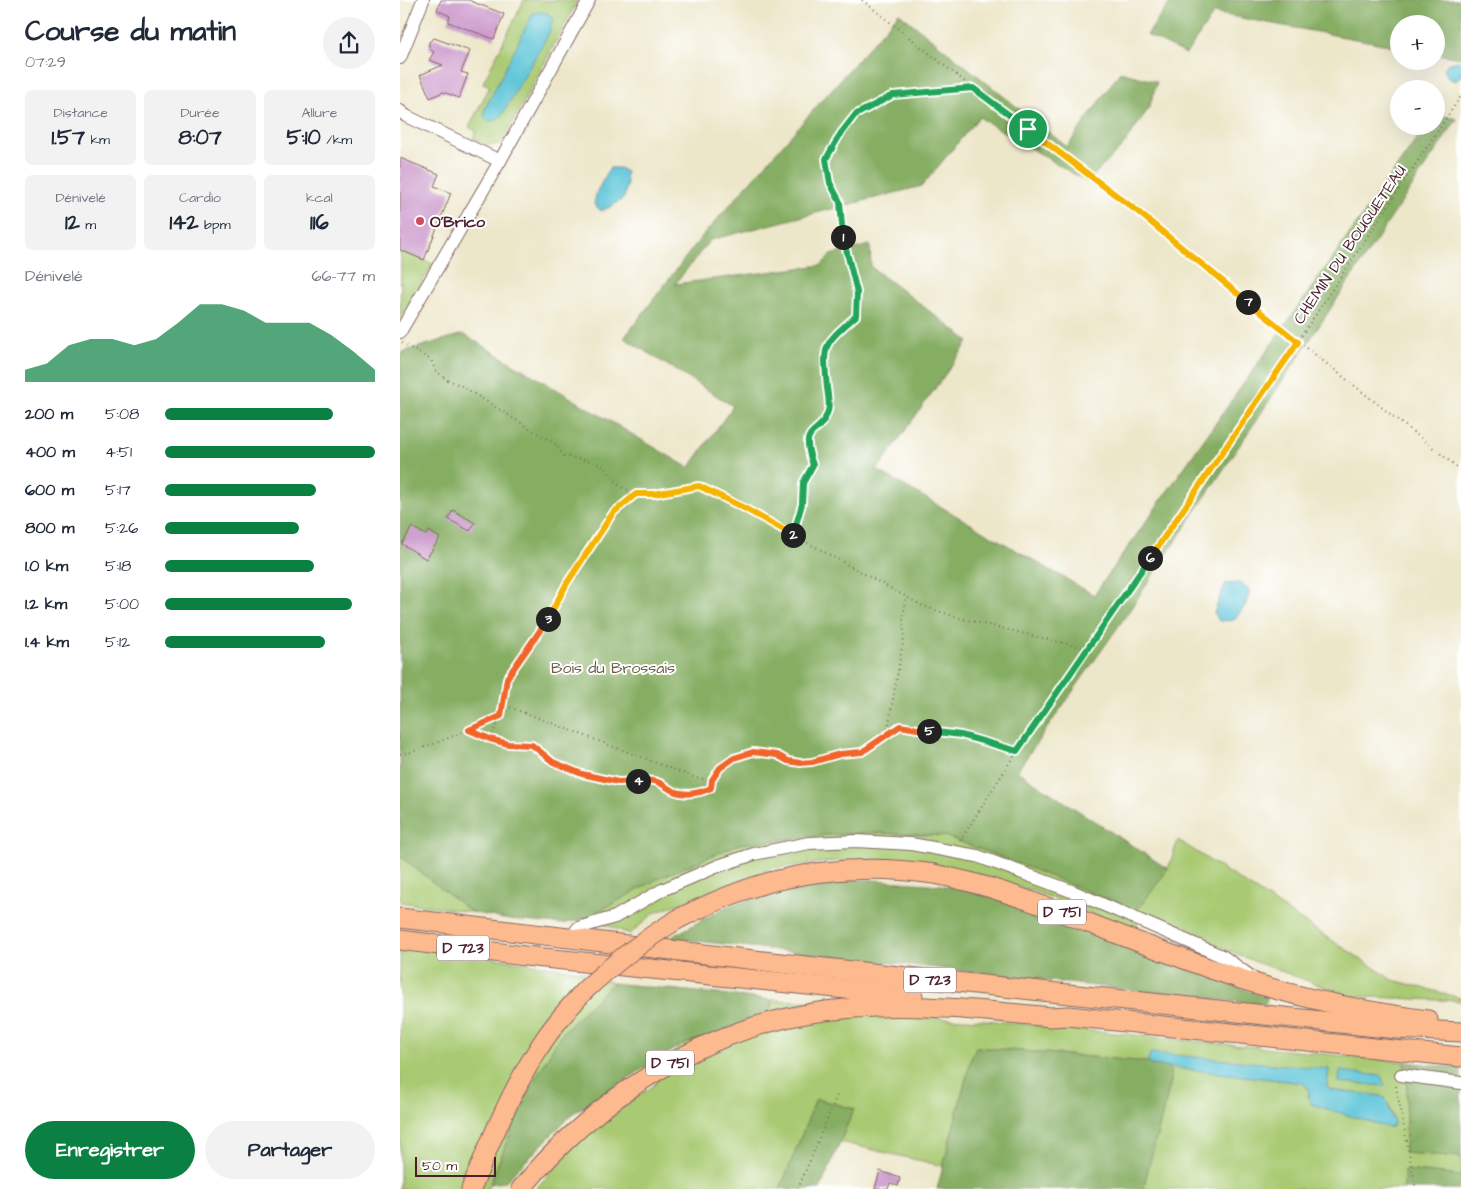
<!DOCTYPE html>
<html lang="fr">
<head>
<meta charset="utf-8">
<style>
  body { margin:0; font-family:"Architects Daughter",sans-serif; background:#f2f2f3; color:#1f2937; height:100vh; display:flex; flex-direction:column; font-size:19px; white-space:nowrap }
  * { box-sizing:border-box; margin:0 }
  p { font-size:16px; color:#747a83 }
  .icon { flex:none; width:28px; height:28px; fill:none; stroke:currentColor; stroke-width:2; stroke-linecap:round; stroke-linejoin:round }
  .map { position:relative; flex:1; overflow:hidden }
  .side { display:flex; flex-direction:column; background:#fff; width:400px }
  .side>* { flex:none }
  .controls { position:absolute; left:990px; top:15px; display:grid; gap:10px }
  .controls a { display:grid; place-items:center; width:55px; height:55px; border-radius:50%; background:#fff; box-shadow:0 5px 20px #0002; font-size:25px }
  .scale { position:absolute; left:15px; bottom:12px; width:81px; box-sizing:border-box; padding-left:5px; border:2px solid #4a1f2b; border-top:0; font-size:14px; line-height:18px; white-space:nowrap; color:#4a1f2b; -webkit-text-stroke:4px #fff; paint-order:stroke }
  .pin { position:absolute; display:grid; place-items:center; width:42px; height:42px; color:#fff; margin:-21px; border:2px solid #fff; border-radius:50%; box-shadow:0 1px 5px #0007 }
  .km { position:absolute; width:25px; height:25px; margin:-12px; border-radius:50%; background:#222; color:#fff; font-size:14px; line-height:25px; text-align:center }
  .round { display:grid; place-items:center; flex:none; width:52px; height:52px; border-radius:26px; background:#f2f2f3 }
  .summary { display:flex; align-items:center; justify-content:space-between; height:85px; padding:0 25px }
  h1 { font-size:28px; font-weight:800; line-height:38px }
  .figures { display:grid; grid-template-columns:repeat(3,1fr); gap:8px; height:85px; padding:5px 25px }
  .figures div { display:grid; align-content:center; border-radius:8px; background:#f2f2f3; text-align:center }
  .figures b { font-size:21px; font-weight:800 }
  .figures small { font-size:14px; font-weight:400 }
  .figures p { font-size:14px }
  .chart { height:140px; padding:10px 25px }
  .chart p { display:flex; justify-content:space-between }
  .chart svg { width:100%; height:90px; margin-top:5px; fill:#0b8043; opacity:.7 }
  .primary-button { display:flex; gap:10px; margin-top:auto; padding:10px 25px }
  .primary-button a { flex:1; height:58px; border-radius:30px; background:#0b8043; color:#fff; font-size:20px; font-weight:800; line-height:58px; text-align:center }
  .primary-button a+a { background:#f2f2f3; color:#1f2937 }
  ul { padding:0 25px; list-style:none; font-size:16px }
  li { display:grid; grid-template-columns:80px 60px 1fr; align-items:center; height:38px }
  li i { height:12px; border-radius:6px; background:#0b8043 }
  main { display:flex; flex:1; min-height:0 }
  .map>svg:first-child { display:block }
  .green { fill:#a9ca72; stroke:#7a744e }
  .forest { fill:#86ae64; stroke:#686648 }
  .water { fill:#5bc4d7; stroke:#527281 }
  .building { fill:#c994c9 }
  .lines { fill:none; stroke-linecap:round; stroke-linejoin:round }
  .minor-casing { stroke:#836563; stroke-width:14 }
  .highway-casing { stroke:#836563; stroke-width:21 }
  .path { stroke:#836563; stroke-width:2; stroke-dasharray:1 4; stroke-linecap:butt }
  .minor { stroke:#fff; stroke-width:12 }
  .highway { stroke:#fcba8e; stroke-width:19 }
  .highway-bridge-casing { stroke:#836563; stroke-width:21; stroke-linecap:butt }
  .highway-bridge { stroke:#fcba8e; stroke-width:19 }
  .split-1-casing { stroke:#fff; stroke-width:10 }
  .split-2-casing { stroke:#fff; stroke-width:10 }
  .split-3-casing { stroke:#fff; stroke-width:10 }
  .split-4-casing { stroke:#fff; stroke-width:10 }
  .split-5-casing { stroke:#fff; stroke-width:10 }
  .split-6-casing { stroke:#fff; stroke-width:10 }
  .split-7-casing { stroke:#fff; stroke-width:10 }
  .split-8-casing { stroke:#fff; stroke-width:10 }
  .split-1 { stroke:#22a559; stroke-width:6 }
  .split-2 { stroke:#22a559; stroke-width:6 }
  .split-3 { stroke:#f5b400; stroke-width:6 }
  .split-4 { stroke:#f0652b; stroke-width:6 }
  .split-5 { stroke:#f0652b; stroke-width:6 }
  .split-6 { stroke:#22a559; stroke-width:6 }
  .split-7 { stroke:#f5b400; stroke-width:6 }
  .split-8 { stroke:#f5b400; stroke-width:6 }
  .poi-dot { fill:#d1495b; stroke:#fff; stroke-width:2 }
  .labels { text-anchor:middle; stroke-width:4; stroke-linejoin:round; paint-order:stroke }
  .shield { fill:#fff; stroke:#80626b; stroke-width:1 }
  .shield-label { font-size:15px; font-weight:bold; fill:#4a1f2b }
  .poi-label { font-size:16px; font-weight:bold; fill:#4a1f2b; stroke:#fff; text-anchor:start }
  .street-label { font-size:16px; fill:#4a1f2b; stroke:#fff }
  .park-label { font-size:16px; fill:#6b5b44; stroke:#fff }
</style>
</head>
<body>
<main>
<section class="side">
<div class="summary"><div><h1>Course du matin</h1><p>07:29</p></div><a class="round"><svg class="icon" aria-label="share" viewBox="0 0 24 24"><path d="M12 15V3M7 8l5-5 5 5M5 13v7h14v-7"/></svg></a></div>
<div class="figures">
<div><p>Distance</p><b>1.57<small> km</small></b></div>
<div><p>Durée</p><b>8:07</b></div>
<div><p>Allure</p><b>5:10<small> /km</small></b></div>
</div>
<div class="figures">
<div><p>Dénivelé</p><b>12<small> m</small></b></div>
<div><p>Cardio</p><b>142<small> bpm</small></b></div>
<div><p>kcal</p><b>116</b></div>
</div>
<div class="chart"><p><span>Dénivelé</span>66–77 m</p>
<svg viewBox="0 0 160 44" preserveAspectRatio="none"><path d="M0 44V38L10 35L20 26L30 23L40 23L50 26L60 23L70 15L80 6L90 6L100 9L110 15L120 15L130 15L140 21L150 29L160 38V44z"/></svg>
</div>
<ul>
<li><b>200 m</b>5:08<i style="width:80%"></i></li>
<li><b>400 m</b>4:51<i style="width:100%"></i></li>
<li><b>600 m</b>5:17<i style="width:72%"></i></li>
<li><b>800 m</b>5:26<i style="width:64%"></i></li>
<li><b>1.0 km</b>5:18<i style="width:71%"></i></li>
<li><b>1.2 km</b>5:00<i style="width:89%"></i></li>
<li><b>1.4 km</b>5:12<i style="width:76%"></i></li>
</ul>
<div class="primary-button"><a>Enregistrer</a><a>Partager</a></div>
</section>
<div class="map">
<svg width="1061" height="1189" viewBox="0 0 1061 1189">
  <rect width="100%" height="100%" fill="#fff"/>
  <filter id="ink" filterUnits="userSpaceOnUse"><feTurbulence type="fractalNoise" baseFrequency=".02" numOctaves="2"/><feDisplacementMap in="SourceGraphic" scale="10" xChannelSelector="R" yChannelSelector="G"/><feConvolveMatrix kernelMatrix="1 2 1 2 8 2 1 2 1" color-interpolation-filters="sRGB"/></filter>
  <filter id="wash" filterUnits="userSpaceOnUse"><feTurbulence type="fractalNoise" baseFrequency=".0096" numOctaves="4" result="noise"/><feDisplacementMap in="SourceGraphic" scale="20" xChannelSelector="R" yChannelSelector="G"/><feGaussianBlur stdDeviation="1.12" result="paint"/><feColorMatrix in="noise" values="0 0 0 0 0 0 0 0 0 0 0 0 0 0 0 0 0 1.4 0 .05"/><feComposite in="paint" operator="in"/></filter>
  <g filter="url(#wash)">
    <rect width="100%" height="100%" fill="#ede7ca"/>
    <g class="green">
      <path d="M124,0H165L171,2L172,0H178L104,139L100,144L87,145L73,138L76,131L69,127L90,86L83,83Z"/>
      <path d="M0,250L33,264L0,320L1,261Z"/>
      <path d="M478,833L545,836L619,864L768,869L778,840L993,980L1061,998V1001L949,996L856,962L749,916L730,929L639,893L567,871L519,863L481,860L436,861L374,868L254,913L230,934L190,919H185L259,878L339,844L428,835Z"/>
      <path d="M0,856L71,912L0,902Z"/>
      <path d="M0,944L180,971L213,983L161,1034L124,1099L88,1189H0Z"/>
      <path d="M373,1000L447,1003L477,1015L584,1020L1004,1062L1007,1087L1005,1153L1061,1157V1176L1005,1170L1004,1189H743L771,1081L770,1067L904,1083L909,1090L908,1097L993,1127L994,1123L989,1105L930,1090L927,1086L929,1070L750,1054L748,1062L577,1047L572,1056L543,1166L440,1142L454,1109L417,1099L380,1189H136L178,1140L255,1084L279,1046L369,1014Z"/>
    </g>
    <g class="forest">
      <path d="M772,0H1061V58L1036,54V24H999V47L814,13L786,54L747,35Z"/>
      <path d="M499,13L667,147L720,72L757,82L749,108L722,147L687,182L579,117L522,186L310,240L275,284L422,265L430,255L470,245L471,267L569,341L477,470L694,595L1026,126H1036V114L1057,119L727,614L617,771L768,869L737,911L619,864L545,836L478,833L428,835L339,844L259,878L185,919L161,924L109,920L71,912L0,856V355L2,352L63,334L289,468L333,406L224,338L299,240Z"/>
      <path d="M429,880H472L541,885L595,897L867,998L865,1005L270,938L327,906Z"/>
      <path d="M213,983L373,1000L369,1014L279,1046L172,1114L105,1182L90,1184L124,1099L161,1034Z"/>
      <path d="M576,1047L748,1062L751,1065L770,1067L771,1081L743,1189H537L572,1056Z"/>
      <path d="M1004,1062L1061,1068V1157L1005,1153L1007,1087Z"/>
      <path d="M416,1099L454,1109L420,1189H380Z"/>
      <path d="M1004,1170L1061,1176V1189H1004Z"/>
    </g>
    <g class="water">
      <path d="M143,12L149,14L153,19L148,35L102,115L95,121H89L84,116L85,109L133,13Z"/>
      <path d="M1057,61L1061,62V76L1056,81L1048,78L1044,69L1047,64Z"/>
      <path d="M210,168H220L226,172L227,184L224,198L210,207L201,211L194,204L197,191Z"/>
      <path d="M840,583L850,591L845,606L834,620L819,621L814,613L825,584Z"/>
      <path d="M750,1053L929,1069L927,1086L930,1090L981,1096L986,1099L994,1123L990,1128L911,1104L908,1097L909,1089L904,1083L751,1065L748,1062Z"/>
      <path d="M940,1071L981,1076L985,1086L939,1082Z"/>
    </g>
    <g id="blocks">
      <g class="building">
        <path d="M41,0H68L104,14L94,39L48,22L50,16L37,10Z"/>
        <path d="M34,38L70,51L61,72L68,74L59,98L43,92L30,98L20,75L43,65L29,60L34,52L29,48V42Z"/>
        <path d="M0,158L39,174L34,186L51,193L24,260L0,250Z"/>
        <path d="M53,510L75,523L70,531L48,519Z"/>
        <path d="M12,527L26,535L29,531L40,538L26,559L2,544Z"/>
        <path d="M480,1171L500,1178L498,1186L490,1183L488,1189H475Z"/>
      </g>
    </g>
  </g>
  <g filter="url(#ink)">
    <use href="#blocks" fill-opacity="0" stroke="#836563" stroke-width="1"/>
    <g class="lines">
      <defs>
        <g id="minor">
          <path d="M0,58L23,0"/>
          <path d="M0,111L6,116L100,161"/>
          <path d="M0,332L100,161L189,0"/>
          <path d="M170,939L178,928L215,917L262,890L318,866L354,854L409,843L456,841L511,844L577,856L674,892L824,957L854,979"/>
          <path d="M1001,1075L1061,1083"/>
        </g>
        <g id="highway">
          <path d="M0,918L406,966L996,1029L1061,1032"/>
          <path d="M280,918C310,903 342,889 374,881C426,868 481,866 534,874C589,884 642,905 694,925C733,940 772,955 811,969C881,994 954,1010 1028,1020"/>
          <path d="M0,940L125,956L513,996"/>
          <path d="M71,1189C90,1142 110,1094 137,1051C150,1029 167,1010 184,991"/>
          <path d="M121,1189C194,1100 297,1032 412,1013C491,1000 571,1009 650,1017L668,1016L1061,1057"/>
        </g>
      </defs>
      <use href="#minor" class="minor-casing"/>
      <use href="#highway" class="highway-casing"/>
      <g class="path">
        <path d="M462,0L573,88L737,211L898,341L1061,470"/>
        <path d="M2,343L31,360L36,371L46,379L60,385L155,444L164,456L195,462L204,467L220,486L236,494L213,513L167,583L145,625L107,678L104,705L296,778L311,780"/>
        <path d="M237,494H254L299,486L344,508L523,606L559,618L688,649"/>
        <path d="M392,535L402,504L403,483L413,465C398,423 420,439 428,411C430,405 428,395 427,388C423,343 422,346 456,316L457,292L443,240L440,202L430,183L426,159L432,147L455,115L493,95L573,88"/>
        <path d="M69,730L99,717"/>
        <path d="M487,734L504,636L503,617L506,598"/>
        <path d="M90,739L101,716L104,705"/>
        <path d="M0,754L9,753L69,730L90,739L107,744L132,745L153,763L182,774L218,782L252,780L261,783L270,790L285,793H298L311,788V780L319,768L334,758L353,752L377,755L388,761L400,763L412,762L440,753L462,752L500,726L561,735L617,751"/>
        <path d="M560,841L617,751L898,341L1061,96"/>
        <path d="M996,1086L1016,1189"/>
        <path d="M398,1189L438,1093"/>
      </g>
      <use href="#minor" class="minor"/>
      <use href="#highway" class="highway"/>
      <defs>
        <path id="highway-bridge" d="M184,991C214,963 244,939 280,918"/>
      </defs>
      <use href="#highway-bridge" class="highway-bridge-casing"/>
      <use href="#highway-bridge" class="highway-bridge"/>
    </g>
  </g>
  <g class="lines" filter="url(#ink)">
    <defs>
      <path id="split-1" d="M443,237L440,202L430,183L426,159L441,133L455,115L493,95L573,88L628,129"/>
      <path id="split-2" d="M393,535L402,504L403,483L413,465C398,422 420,439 428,411C430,405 428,395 427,388C423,343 422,346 456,316L457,292L443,237"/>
      <path id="split-3" d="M148,619L167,583L213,513L236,494H254L299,486L344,508L393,535"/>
      <path id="split-4" d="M148,619L107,678L101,716L69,730L90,739L108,744L132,745L153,762L182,774L218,782L238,781"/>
      <path id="split-5" d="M238,781C243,781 249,780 254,781C260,782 263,785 268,788C281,797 298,794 311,788L312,780L320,768L334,758L353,752L377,755L388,761L400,763L412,762L440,754L462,752L500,726L529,731"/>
      <path id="split-6" d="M529,731L561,735L617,751L750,558"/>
      <path id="split-7" d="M750,558L898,342L848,302"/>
      <path id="split-8" d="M628,129L737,211L848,302"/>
    </defs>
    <use href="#split-1" class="split-1-casing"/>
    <use href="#split-2" class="split-2-casing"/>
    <use href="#split-3" class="split-3-casing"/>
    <use href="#split-4" class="split-4-casing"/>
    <use href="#split-5" class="split-5-casing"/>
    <use href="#split-6" class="split-6-casing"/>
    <use href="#split-7" class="split-7-casing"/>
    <use href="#split-8" class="split-8-casing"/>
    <use href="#split-1" class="split-1"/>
    <use href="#split-2" class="split-2"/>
    <use href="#split-3" class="split-3"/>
    <use href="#split-4" class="split-4"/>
    <use href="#split-5" class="split-5"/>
    <use href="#split-6" class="split-6"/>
    <use href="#split-7" class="split-7"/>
    <use href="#split-8" class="split-8"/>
  </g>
  <circle class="poi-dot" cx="20" cy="221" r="5"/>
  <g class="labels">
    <g class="shield">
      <rect x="638" y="899.5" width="48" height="25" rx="4"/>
      <rect x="37" y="935.5" width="52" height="25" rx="4"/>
      <rect x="504" y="967.5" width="52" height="25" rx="4"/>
      <rect x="246" y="1050.5" width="48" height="25" rx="4"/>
    </g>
    <g class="shield-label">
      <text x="662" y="917">D 751</text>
      <text x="63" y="953">D 723</text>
      <text x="530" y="985">D 723</text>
      <text x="270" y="1068">D 751</text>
    </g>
    <g class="poi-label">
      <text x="30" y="227">O'Brico</text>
    </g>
    <g class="street-label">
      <text transform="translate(949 244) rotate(-56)" y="6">CHEMIN DU BOUQUETEAU</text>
    </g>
    <g class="park-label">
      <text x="213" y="673">Bois du Brossais</text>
    </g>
  </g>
</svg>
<div class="controls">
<a>+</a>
<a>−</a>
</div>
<div class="scale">50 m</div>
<div class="pin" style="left:628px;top:129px;background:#1e9e55"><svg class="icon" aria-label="arrive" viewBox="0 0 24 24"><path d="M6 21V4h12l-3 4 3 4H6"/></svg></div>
<b class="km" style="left:443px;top:237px">1</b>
<b class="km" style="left:393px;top:535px">2</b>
<b class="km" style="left:148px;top:619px">3</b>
<b class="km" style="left:238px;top:781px">4</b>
<b class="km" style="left:529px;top:731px">5</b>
<b class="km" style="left:750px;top:558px">6</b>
<b class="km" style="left:848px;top:302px">7</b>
</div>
</main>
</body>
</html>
